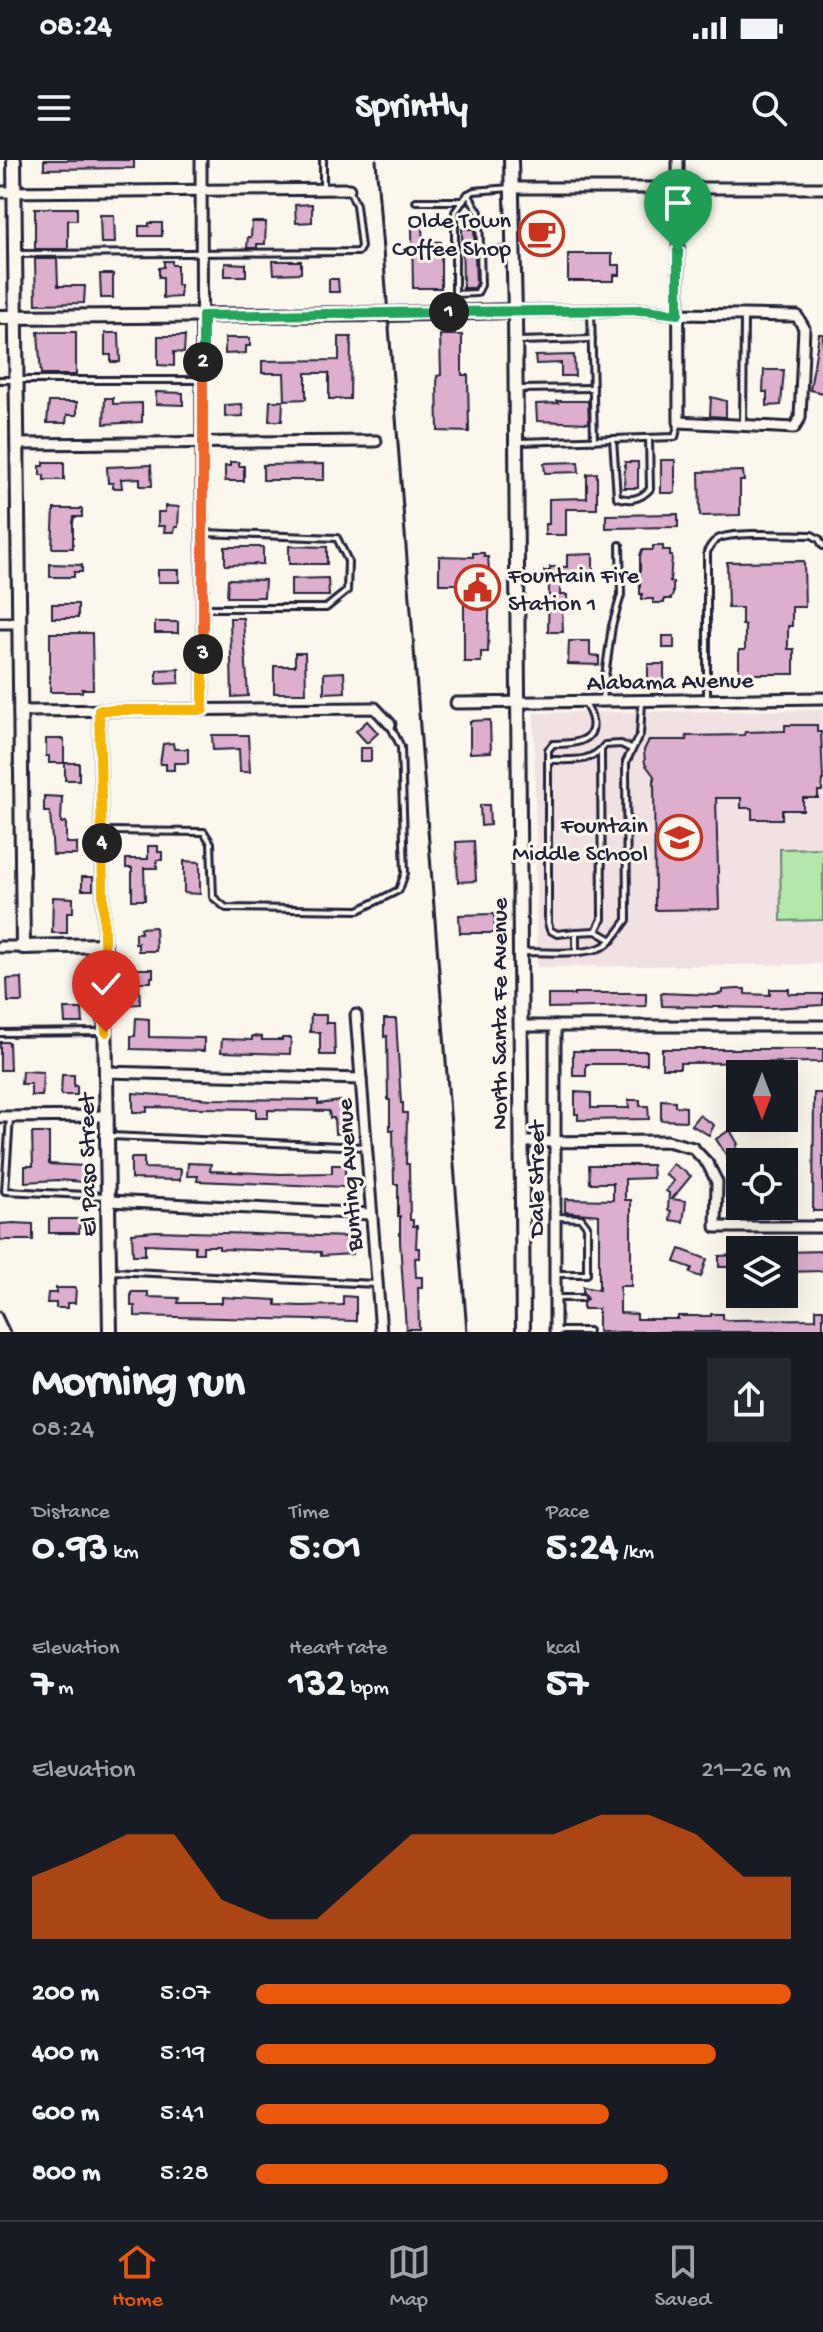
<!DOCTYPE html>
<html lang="en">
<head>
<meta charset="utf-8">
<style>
  body { margin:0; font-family:"Gochi Hand",sans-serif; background:#242831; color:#f1f3f6; height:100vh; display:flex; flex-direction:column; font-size:30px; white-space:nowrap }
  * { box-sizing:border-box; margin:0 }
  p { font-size:26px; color:#9ea1a6 }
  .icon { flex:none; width:44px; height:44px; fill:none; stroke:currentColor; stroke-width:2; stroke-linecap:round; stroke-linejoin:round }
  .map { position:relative; height:1172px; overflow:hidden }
  .panel { display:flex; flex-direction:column; background:#171b24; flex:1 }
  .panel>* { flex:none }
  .needle { width:52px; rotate:180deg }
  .buttons { position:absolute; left:726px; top:900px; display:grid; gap:16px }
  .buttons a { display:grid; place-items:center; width:72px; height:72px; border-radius:0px; background:#171b24; box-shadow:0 8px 32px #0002; font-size:40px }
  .pin { position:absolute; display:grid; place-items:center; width:68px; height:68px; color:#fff; margin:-82px -34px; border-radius:50% 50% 50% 0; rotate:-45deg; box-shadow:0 0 8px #0007 }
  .pin .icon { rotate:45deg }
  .km { position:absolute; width:40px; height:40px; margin:-20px; border-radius:50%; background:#222; color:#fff; font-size:22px; line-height:40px; text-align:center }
  .round { display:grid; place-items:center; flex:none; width:84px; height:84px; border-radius:0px; background:#242831 }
  .summary { display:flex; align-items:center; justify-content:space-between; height:136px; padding:0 32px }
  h1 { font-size:44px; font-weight:700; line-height:60px }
  .figures { display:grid; grid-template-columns:repeat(3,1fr); gap:12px; height:136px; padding:8px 32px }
  .figures div { display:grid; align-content:center }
  .figures b { font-size:40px; font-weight:700 }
  .figures small { font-size:22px; font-weight:400 }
  .figures p { font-size:22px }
  .chart { height:224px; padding:16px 32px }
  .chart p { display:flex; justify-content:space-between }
  .chart svg { width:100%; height:144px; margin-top:8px; fill:#ea580c; opacity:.7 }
  ul { padding:0 32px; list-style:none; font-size:26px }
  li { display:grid; grid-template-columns:128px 96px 1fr; align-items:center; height:60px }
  li i { height:20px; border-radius:10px; background:#ea580c }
  .status { display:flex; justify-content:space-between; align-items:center; height:56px; padding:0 40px; background:#171b24; direction:ltr }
  .status svg { height:22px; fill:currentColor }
  header { display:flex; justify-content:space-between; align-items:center; height:104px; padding:0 32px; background:#171b24; font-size:36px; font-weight:700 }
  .menu { display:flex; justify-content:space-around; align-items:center; height:112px; border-top:2px solid #363941; background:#171b24; font-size:22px; color:#9ea1a6 }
  .menu a { display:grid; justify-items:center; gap:4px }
  .menu .current { color:#ea580c }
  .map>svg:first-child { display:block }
  .built { fill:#f2e1e3 }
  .green { fill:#b1e8aa; stroke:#6a8572; stroke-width:2 }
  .building { fill:#deaece; stroke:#22223b; stroke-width:2 }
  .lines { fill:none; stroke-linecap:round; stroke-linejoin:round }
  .lane-casing { stroke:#22223b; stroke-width:10 }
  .street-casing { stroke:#22223b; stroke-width:15 }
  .secondary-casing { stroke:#22223b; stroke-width:18 }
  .lane { stroke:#fbf7ec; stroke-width:4 }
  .street { stroke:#fbf7ec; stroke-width:9 }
  .secondary { stroke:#fbf7ec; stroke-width:12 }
  .rail { stroke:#22223b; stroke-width:3 }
  .split-1-casing { stroke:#fff; stroke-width:16 }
  .split-2-casing { stroke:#fff; stroke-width:16 }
  .split-3-casing { stroke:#fff; stroke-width:16 }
  .split-4-casing { stroke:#fff; stroke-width:16 }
  .split-5-casing { stroke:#fff; stroke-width:16 }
  .split-1 { stroke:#22a559; stroke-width:10 }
  .split-2 { stroke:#22a559; stroke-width:10 }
  .split-3 { stroke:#f0652b; stroke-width:10 }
  .split-4 { stroke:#f5b400; stroke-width:10 }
  .split-5 { stroke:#f5b400; stroke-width:10 }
  .labels { text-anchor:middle; stroke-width:6; stroke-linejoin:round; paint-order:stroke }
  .poi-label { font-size:24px; fill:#22223b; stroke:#fbf7ec; text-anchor:end }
  .street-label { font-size:24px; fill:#22223b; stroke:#fbf7ec }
</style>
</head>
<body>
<div class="status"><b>08:24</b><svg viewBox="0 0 49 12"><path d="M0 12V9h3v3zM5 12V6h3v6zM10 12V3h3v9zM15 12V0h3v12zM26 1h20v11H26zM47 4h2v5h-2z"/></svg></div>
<header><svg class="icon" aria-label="menu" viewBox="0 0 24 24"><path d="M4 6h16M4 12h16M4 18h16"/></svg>Sprintly<svg class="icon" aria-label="search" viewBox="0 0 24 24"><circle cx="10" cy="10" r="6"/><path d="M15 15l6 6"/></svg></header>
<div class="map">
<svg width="823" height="1172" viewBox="0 0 823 1172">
  <rect width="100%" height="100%" fill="#fbf7ec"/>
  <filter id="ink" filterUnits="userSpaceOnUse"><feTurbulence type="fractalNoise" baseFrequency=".0125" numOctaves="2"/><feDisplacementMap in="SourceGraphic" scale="16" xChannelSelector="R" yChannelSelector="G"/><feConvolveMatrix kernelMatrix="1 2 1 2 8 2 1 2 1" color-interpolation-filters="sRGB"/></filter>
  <g filter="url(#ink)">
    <path class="built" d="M823,550V804L537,807L534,553Z"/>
    <path class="green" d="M823,688V760L781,761L780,689Z"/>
    <g class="building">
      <path d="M44,0H134V8L44,9Z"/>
      <path d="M312,44V62L296,63L295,45Z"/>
      <path d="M35,48H77V60H68V89H35Z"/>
      <path d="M536,52H548L549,62L554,63V77H536Z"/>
      <path d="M100,55H114L115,83H101Z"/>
      <path d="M252,62H266L265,84H257V88H247L248,77H251Z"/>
      <path d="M149,63H162V76H139V66H149Z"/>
      <path d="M412,68H422L423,81L441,82V128H413Z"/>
      <path d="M462,69H474L476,124L474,128H463Z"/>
      <path d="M568,94H612V105H620V115H614V121H568Z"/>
      <path d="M35,99H57L58,126H85L84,143L36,144Z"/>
      <path d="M164,101H172V105H177V125H180V137L163,138V117H159V108L164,107Z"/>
      <path d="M273,101H301V113L274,114Z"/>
      <path d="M225,103L246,104V116H225Z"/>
      <path d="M100,114H113V138H101Z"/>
      <path d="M329,119H338L339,132H329Z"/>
      <path d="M38,172H76V215H41Z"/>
      <path d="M105,173H119L120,202H111V195H105Z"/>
      <path d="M819,174H823V233L810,230Z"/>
      <path d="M440,175H462V215H468L469,272L438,271L437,216L441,215Z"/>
      <path d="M158,176H185L184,193L174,192V206L158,205Z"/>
      <path d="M339,177H351L350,239H329V213H306V239L285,240L284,213H262V201L339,200Z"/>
      <path d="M225,178H250V186H246V193L225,194Z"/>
      <path d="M574,195L575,216H561V203L536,204L535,196Z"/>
      <path d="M764,210H784L781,245L767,246V232H763Z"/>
      <path d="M156,232L183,233V245L156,244Z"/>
      <path d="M711,237L726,241V257L710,256Z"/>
      <path d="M105,238H113V244L142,243V262L104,264Z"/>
      <path d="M270,241H283L282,261H269Z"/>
      <path d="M557,241H588L589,263L537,261L536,244L558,243Z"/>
      <path d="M49,242H77V255H67L66,263H47Z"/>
      <path d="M242,244L243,256L225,257V245Z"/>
      <rect x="661" y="300" width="14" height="33"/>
      <path d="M44,302H64V320H44V315H40V306H44Z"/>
      <path d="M230,302H239V306H244V321H225V306H230Z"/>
      <path d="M578,302L579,312L545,313L544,303Z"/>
      <path d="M625,302H638V328H624Z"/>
      <path d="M324,304V320H263V305Z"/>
      <path d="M151,305L152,326H140V318L121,319L122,328H113V323H108L107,307Z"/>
      <path d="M743,311L744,321H740V355L700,356L699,312Z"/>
      <path d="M597,313V349H566V375H545V364H549V339L587,338V314Z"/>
      <path d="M165,346L179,347L178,367H175L174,372H164L165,366H158V352H165Z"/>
      <path d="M54,349H82V357H74L73,363V388H52Z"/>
      <path d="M678,354V367L606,368V355Z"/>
      <path d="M289,386L327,387V404H289Z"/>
      <path d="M653,386H663V390H670V396H672L670,422H673V434L671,439H664V443H653V439H642V434H640V396L642,390H653Z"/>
      <path d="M225,387H263V404L225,405Z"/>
      <path d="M473,393H484V397H488L490,424L488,492H481V502H464V424H439V396L473,397Z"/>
      <path d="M593,394V418H560V435H567L568,449L562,450L563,472H548L549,422H544V411H550V407H567V395Z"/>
      <path d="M804,401L805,447H792V466H788V489H794V514H739V490H745V465H742V448H728L727,402Z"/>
      <path d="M50,404L82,405V412H74V417H50Z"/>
      <rect x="158" y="410" width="21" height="12"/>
      <path d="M328,418L329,436H291V419Z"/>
      <path d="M228,419L265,420L264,437H227Z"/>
      <rect x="52" y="444" width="26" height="14"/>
      <path d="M230,458H243L248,536L232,537Z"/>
      <rect x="155" y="462" width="23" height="11"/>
      <path d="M50,473H92L93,529H82V532H50Z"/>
      <rect x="663" y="476" width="11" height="12"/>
      <path d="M569,481H590V495L599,496V505L568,504Z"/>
      <path d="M295,493H305L306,533H274V506H295Z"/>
      <rect x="648" y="504" width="16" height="17"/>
      <path d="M179,509V523L157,524V510Z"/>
      <path d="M344,512L345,532L324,533V513Z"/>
      <path d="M490,560L491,592L470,593V561Z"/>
      <path d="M367,561L378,573L367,583L356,571Z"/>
      <path d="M785,565H817V572H821L823,619L822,631H818V638H803V650H782V659H752V648H741V638H716L719,749L655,750L654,616L645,604L644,590L649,580H687L686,576L744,575L745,572L785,571Z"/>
      <path d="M212,575H248L250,612H240L239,589L213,590Z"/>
      <path d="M46,579H64V603H49V596H46Z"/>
      <path d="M173,583L174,589H188V603H174V610H166V604H160L163,584Z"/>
      <rect x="360" y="588" width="11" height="13"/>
      <rect x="65" y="603" width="14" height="17"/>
      <path d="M44,636L62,637L61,663L66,662V683H77V695H53L50,652H44Z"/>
      <path d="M480,645H489L490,665L481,666Z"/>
      <path d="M474,681L476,721L458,722L456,682Z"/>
      <path d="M148,686H158V692H162V700H157V708H144L145,740H132V708H126V699H148Z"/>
      <path d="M184,701L200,702V734L184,733Z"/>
      <rect x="82" y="717" width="11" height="13"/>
      <path d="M53,737L73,738V752H67V773H52Z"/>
      <path d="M494,754L495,773H460L459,755Z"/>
      <path d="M155,767L156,791H138V783H135V773H141L140,768Z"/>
      <path d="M129,809H153V817H151V822H139L140,844L121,845V830H130Z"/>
      <path d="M22,818L23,842H8L7,819Z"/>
      <path d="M737,829H745V834L770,835V829H789V834H823V845L770,848L662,846L661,833L714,835L723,833V830Z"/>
      <path d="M574,833H646V846L548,848V835H574Z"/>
      <path d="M64,849H82L83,863H65Z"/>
      <path d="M311,855H326V863H334L335,895H320V872H310Z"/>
      <path d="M136,858L149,859V877L204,878V891L131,889V876H135Z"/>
      <path d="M384,859H396L401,943H403V953H407L406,1004H409L410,1060H413V1066H417L416,1088H419V1098H415L416,1117H422V1128H418L419,1169H406L400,1082V1056H398V1024H394L393,970H390V940H388L387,876L384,877Z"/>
      <path d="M252,876L262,877V880H282V878H291L290,894L221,892L222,879L252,880Z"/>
      <path d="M0,882H9L10,910H0Z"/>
      <path d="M662,889H823V902L680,903V908H662Z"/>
      <path d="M573,891H647V904H586V916H573Z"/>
      <path d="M22,911L43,912L42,936H31V924H21Z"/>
      <path d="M62,915H74V926H77V935H61Z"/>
      <path d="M575,932L591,933V948H629L628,940H640V946H648L649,959L578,960V954H575Z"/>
      <path d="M133,933L211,939L318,940V944L341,941L344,973L335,974L334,958H330L329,951L268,950V958H256V949L147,947V952H133Z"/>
      <path d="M814,933H823V1051H813Z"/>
      <path d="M661,940L675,941V946L686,947V961L661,960Z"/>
      <path d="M699,955L714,965L709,975L691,965Z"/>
      <path d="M730,970L738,984L736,986L746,1002H735L734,998L730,1001L716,979Z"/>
      <path d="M32,973H49V1004L84,1006V1022L58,1020L25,1022V1006H33Z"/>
      <path d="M131,998H144V1008L181,1009L180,1020L131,1019Z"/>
      <path d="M188,1003L211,1004L210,1011L280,1014L332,1013V1005H345V1027L197,1021L198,1016H187Z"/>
      <path d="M673,1004L691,1016L672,1039L686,1041L683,1062L670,1060L671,1051L668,1050L669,1033L666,1031L674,1021L665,1014Z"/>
      <path d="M589,1005H652L653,1018L625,1019V1040H631V1126H620V1153L637,1154V1159H678V1156H711V1154H723V1159L727,1160L816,1159V1149H823V1172H598V1149H583V1143L587,1139L583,1133V1127L599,1130V1055L565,1052V1039L613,1040V1023H590Z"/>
      <path d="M49,1059H80L79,1073H49Z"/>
      <path d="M14,1063L33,1064V1080H0V1064Z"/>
      <path d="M156,1071L351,1077L352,1094L321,1096V1092L219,1089V1086H203V1093H195V1086L145,1084V1095H133L132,1073Z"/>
      <path d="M680,1089L707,1099L701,1117L690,1113L692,1108L675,1102Z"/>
      <path d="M823,1091V1111L784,1112V1092Z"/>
      <path d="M740,1095V1107H719V1096Z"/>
      <path d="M56,1128H76L75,1143H67V1148H56V1143H47L48,1133H56Z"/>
      <path d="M131,1132H148V1137L179,1138L178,1143H222V1137L276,1140V1145L302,1146L343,1145V1136L356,1137V1161L135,1156V1146H131Z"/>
    </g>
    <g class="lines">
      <defs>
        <g id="lane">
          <path d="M323,0V27"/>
          <path d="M416,41H463"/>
          <path d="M480,91L511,90"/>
          <path d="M18,94L358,92L361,87L356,45L349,29"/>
          <path d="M455,134L477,133L481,125L479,52L468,34"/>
          <path d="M455,150V52L468,34L474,31L510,28"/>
          <path d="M591,150L594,280"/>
          <path d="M518,181L592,179"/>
          <path d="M0,220H202"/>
          <path d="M519,229L593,228"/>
          <path d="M743,264L744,157"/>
          <path d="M613,279L617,337C630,341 640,340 650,329L649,278"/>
          <path d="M520,282L675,277L679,262"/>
          <path d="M203,373L337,378L348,401L347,431L326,448H205"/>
          <path d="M707,537V392C710,386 714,380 720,378C737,371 792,375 812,375L819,379L823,386"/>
          <path d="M602,538L612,466L621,435L620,385"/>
          <path d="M549,601L551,600C572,600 592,603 605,585L621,584L631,589"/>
          <path d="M102,671L204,672L211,683L213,737L226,748L359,750L399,730L405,713L401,587L390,565"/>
          <path d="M596,771L602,759L601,591"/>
          <path d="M576,772L596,771L612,780"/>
          <path d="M522,792C543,792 590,796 606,785C614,779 621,768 627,760L626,602L640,574L642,543"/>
          <path d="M576,792V772L557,774L550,770L548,763V590L553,584C569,584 597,584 592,560C591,554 587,547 584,542"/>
          <path d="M0,873L103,872"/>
          <path d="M10,957L5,1031L106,1036"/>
          <path d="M110,976L365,987"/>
          <path d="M112,1111L375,1124"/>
          <path d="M558,1114H587V1066L581,1058L558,1057"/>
          <path d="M556,1138H582"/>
          <path d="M555,1171H588"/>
        </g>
        <g id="street">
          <path d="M201,0L203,550"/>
          <path d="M511,28H823"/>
          <path d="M0,32L349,29"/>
          <path d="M515,151L645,150L678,154L797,156L804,168L800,258L794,268L679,262L678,0"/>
          <path d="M16,284L376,281"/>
          <path d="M0,463H18"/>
          <path d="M456,543L823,538"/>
          <path d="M99,550L104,785"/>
          <path d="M19,551L375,548L390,564"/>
          <path d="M0,787H23"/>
          <path d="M356,855L381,1172"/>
          <path d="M521,866H823"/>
          <path d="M555,866V1172"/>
          <path d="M106,912L361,919"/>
          <path d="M0,957L107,956"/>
          <path d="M521,982L667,981L693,988L708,1004L717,1022L716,1067H823"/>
          <path d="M109,1041L371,1054"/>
        </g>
        <g id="secondary">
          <path d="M14,0L23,787L104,785L110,1172"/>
          <path d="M511,0L515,151L523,1172"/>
          <path d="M0,157L388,154L515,151"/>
        </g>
      </defs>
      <use href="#lane" class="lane-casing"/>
      <use href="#street" class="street-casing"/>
      <use href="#secondary" class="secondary-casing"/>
      <use href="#lane" class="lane"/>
      <use href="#street" class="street"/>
      <use href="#secondary" class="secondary"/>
      <g class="rail">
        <path d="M376,0L467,1172"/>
        <path d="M0,1151L10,1172"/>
      </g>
    </g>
  </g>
  <g class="lines" filter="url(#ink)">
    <defs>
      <path id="split-1" d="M449,152L645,150L678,154V91"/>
      <path id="split-2" d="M203,202V156L449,152"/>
      <path id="split-3" d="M203,494V202"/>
      <path id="split-4" d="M102,683L99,550H203V494"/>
      <path id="split-5" d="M102,683L106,872"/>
    </defs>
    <use href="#split-1" class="split-1-casing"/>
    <use href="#split-2" class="split-2-casing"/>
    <use href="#split-3" class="split-3-casing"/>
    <use href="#split-4" class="split-4-casing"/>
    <use href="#split-5" class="split-5-casing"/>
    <use href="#split-1" class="split-1"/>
    <use href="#split-2" class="split-2"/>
    <use href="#split-3" class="split-3"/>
    <use href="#split-4" class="split-4"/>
    <use href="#split-5" class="split-5"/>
  </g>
  <defs>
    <symbol id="cafe-ring" viewBox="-11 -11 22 22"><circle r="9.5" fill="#fbf7ec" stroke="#c8321e" stroke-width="1.5"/><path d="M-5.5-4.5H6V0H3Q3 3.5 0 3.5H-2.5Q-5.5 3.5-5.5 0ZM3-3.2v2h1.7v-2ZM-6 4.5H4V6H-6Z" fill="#c8321e"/></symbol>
    <symbol id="civic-ring" viewBox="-11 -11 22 22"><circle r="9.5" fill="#fbf7ec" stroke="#c8321e" stroke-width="1.5"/><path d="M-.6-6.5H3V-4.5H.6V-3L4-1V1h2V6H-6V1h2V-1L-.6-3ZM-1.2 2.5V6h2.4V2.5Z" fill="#c8321e"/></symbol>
    <symbol id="school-ring" viewBox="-11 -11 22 22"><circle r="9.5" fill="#fbf7ec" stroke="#c8321e" stroke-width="1.5"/><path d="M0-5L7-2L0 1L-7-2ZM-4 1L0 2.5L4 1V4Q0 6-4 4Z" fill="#c8321e"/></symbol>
  </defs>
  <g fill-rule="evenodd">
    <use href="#cafe-ring" x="516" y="48" width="51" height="51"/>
    <use href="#civic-ring" x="452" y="402" width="51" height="51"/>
    <use href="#school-ring" x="654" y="652" width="51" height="51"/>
  </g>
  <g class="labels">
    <g class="poi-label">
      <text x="511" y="67">Olde Town<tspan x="511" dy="28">Coffee Shop</tspan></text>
      <text x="508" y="422" text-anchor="start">Fountain Fire<tspan x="508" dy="28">Station 1</tspan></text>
      <text x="648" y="672">Fountain<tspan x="648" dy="28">Middle School</tspan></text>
    </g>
    <g class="street-label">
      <text transform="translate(670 520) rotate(-1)" y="8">Alabama Avenue</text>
      <text transform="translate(498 854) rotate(-90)" y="8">North Santa Fe Avenue</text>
      <text transform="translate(86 1005) rotate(-91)" y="8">El Paso Street</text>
      <text transform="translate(348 1015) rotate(-94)" y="8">Bunting Avenue</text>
      <text transform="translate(535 1019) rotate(-90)" y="8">Dale Street</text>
    </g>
  </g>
</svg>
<div class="buttons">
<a><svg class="needle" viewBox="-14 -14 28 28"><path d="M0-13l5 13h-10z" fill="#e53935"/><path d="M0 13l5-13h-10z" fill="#9ea1a6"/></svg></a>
<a><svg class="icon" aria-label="locate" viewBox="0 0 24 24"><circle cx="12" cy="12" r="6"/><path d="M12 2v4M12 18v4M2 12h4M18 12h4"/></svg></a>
<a><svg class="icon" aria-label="layers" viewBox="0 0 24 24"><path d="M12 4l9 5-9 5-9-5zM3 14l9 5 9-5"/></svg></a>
</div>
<div class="pin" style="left:678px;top:91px;background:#1e9e55"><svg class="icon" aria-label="arrive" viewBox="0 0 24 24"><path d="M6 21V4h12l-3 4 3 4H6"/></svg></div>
<div class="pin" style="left:106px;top:872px;background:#d93025"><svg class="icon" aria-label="check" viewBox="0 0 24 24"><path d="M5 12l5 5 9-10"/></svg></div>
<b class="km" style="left:449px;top:152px">1</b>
<b class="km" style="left:203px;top:202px">2</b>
<b class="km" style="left:203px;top:494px">3</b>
<b class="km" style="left:102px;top:683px">4</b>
</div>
<section class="panel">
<div class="summary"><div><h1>Morning run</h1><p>08:24</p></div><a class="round"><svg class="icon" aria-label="share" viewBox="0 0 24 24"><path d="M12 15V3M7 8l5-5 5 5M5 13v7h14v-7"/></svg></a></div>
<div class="figures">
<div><p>Distance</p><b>0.93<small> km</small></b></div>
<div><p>Time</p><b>5:01</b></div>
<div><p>Pace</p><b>5:24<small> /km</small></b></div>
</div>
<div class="figures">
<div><p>Elevation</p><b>7<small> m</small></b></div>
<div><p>Heart rate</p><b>132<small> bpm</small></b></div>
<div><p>kcal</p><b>57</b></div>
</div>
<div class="chart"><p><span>Elevation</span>21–26 m</p>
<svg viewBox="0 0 160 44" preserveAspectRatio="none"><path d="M0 44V25L10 19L20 12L30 12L40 32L50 38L60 38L70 25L80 12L90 12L100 12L110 12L120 6L130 6L140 12L150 25L160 25V44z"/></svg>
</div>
<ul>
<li><b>200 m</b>5:07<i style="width:100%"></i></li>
<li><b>400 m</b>5:19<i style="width:86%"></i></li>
<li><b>600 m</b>5:41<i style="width:66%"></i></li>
<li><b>800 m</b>5:28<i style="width:77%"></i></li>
</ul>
</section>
<nav class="menu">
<a class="current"><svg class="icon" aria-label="home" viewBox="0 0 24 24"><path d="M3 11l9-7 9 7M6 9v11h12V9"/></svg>Home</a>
<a><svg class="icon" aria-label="map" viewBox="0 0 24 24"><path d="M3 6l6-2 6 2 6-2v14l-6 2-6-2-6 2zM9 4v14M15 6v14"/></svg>Map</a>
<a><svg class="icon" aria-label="saved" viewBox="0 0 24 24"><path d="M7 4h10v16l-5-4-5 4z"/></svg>Saved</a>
</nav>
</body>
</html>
